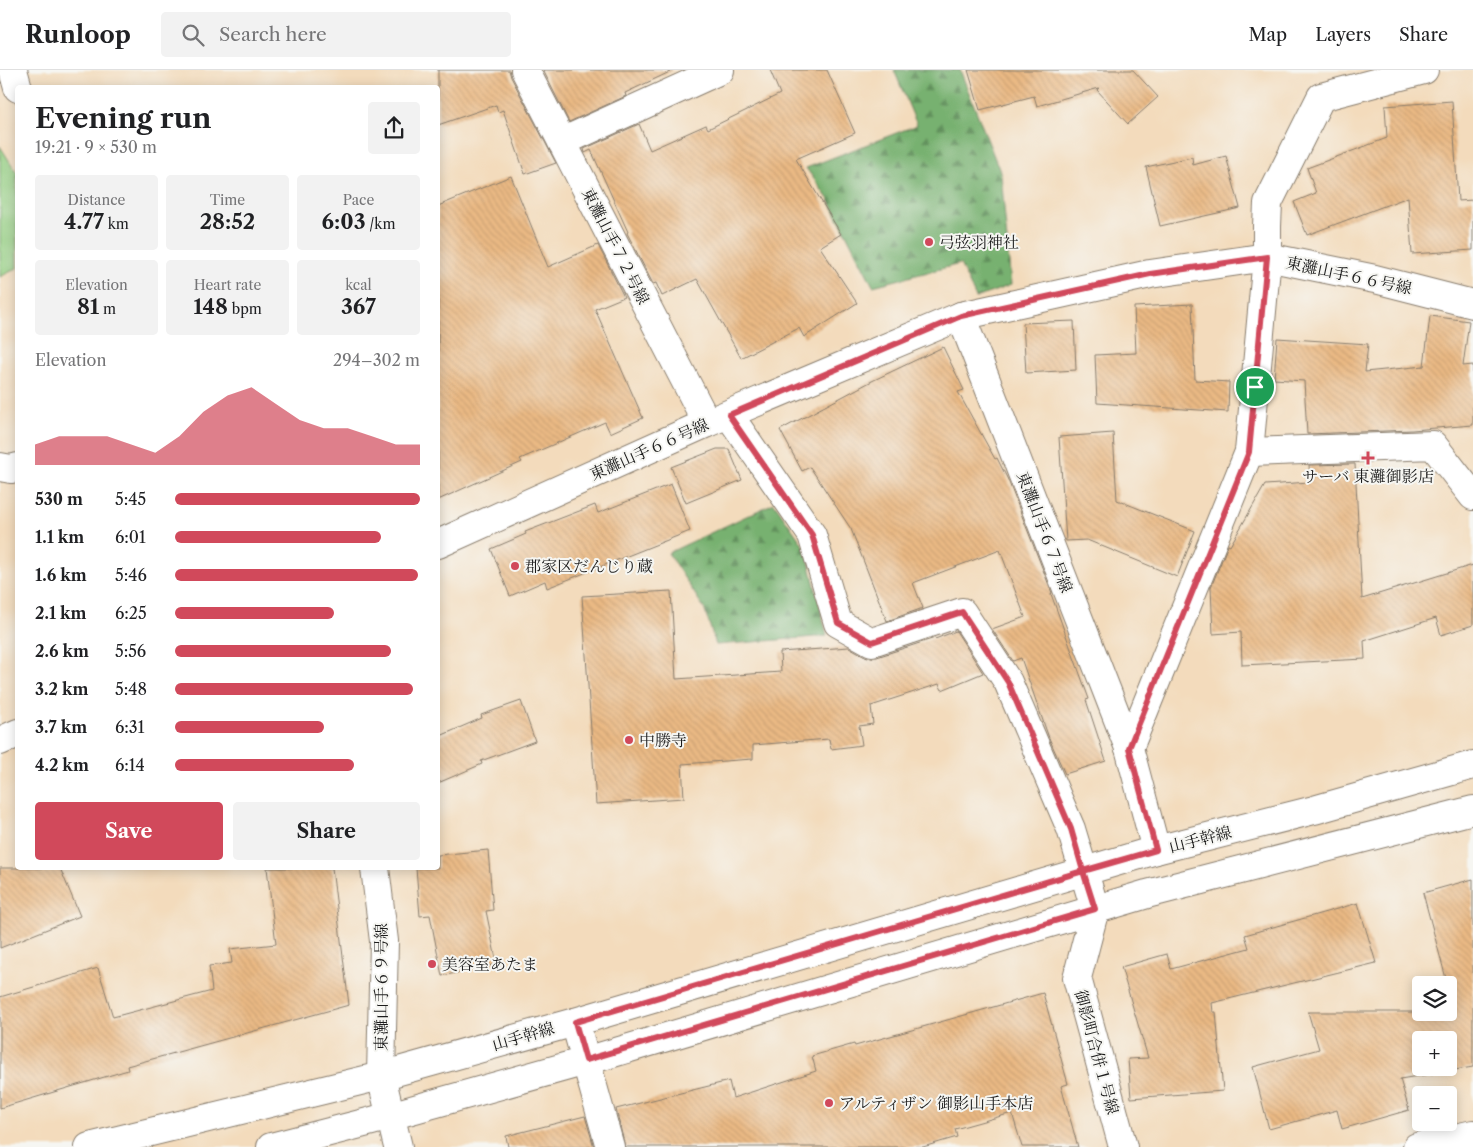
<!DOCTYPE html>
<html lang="en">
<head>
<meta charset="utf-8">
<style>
  body { margin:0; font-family:"Libre Caslon Text","Noto Serif JP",serif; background:#f2f2f2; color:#202124; height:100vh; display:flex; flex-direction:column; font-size:19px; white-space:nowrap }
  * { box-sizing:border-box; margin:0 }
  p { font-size:16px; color:#757577 }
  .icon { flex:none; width:28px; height:28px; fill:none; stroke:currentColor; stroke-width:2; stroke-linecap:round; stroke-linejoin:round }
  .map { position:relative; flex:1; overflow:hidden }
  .details { position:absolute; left:15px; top:15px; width:425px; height:785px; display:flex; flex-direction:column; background:#fff; border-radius:5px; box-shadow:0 2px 12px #0003 }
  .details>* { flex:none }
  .controls { position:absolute; left:1412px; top:906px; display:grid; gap:10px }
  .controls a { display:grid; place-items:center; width:45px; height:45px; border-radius:5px; background:#fff; box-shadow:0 2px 12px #0003; font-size:25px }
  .pin { position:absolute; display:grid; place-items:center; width:42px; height:42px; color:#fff; margin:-21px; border:2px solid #fff; border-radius:50%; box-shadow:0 1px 5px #0007 }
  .round { display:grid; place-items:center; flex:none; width:52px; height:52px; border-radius:5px; background:#f2f2f2 }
  .headline { display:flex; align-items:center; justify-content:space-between; height:85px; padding:0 20px }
  h1 { font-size:28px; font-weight:700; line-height:38px }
  .metrics { display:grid; grid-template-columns:repeat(3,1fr); gap:8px; height:85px; padding:5px 20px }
  .metrics div { display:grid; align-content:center; border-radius:5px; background:#f2f2f2; text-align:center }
  .metrics b { font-size:21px; font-weight:700 }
  .metrics small { font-size:14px; font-weight:400 }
  .metrics p { font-size:14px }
  .chart { height:140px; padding:10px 20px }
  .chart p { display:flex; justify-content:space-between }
  .chart svg { width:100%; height:90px; margin-top:5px; fill:#d1495b; opacity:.7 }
  .primary-button { display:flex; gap:10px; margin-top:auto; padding:10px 20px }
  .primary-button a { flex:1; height:58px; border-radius:5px; background:#d1495b; color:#fff; font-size:20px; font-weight:700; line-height:58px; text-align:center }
  .primary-button a+a { background:#f2f2f2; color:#202124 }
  ul { padding:0 20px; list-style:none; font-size:16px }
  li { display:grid; grid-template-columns:80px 60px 1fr; align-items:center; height:38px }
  li i { height:12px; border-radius:6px; background:#d1495b }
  header { display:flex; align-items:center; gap:30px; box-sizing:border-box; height:70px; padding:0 25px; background:#fff; border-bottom:1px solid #e0e0e0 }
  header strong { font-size:24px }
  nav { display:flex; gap:28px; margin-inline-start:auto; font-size:18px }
  .search { width:350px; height:45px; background:#f2f2f2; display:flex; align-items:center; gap:12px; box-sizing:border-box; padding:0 18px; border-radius:5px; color:#757577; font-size:19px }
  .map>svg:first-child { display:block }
  .green { fill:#94ce82; stroke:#58754f }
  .forest { fill:url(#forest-firs); stroke:#4a6646 }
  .building { fill:url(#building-back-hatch); fill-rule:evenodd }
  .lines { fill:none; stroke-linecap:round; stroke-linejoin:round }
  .minor-casing { stroke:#887c6c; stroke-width:30 }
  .minor { stroke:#fff; stroke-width:28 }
  .route-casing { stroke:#fff; stroke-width:10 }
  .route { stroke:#d1495b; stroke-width:6 }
  .poi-dot { fill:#d1495b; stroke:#f6f6f2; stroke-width:2 }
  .labels { text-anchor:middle; stroke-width:4; stroke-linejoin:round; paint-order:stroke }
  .poi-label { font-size:16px; fill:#1c1c1c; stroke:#f6f6f2; text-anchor:start }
  .street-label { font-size:16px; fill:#1c1c1c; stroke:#f6f6f2 }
</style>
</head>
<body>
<header>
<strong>Runloop</strong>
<div class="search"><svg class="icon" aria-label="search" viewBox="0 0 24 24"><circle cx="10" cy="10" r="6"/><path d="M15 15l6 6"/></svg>Search here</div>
<nav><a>Map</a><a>Layers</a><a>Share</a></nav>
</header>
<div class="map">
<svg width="1473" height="1077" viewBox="0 0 1473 1077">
  <defs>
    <pattern id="forest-firs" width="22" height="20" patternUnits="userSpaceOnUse" patternTransform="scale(1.25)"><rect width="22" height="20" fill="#77b170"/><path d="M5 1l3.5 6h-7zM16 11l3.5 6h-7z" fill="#618f5b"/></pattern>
    <pattern id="building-back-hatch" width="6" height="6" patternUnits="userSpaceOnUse" patternTransform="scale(1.25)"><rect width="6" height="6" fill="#eab984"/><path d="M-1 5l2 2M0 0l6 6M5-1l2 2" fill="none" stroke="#c89e71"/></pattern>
  </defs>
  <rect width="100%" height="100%" fill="#f6f6f2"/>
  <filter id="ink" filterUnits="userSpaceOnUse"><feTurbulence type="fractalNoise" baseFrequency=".02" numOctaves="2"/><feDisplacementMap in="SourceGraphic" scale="10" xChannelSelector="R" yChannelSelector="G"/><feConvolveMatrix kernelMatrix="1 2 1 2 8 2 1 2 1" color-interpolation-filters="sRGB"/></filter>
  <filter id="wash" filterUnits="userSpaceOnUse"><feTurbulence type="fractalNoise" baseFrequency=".0096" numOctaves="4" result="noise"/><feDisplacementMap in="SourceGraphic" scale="20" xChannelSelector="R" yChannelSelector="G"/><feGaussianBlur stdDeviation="1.12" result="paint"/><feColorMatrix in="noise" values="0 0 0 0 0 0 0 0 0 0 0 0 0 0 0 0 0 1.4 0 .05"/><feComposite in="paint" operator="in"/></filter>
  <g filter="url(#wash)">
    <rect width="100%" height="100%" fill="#f3dbbc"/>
    <path class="green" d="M0,76L17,103V198L0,207Z"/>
    <g class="forest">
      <path d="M894,0H960L1001,104L1011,215L976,228L960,194L873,216L829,130L806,98L917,55Z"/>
      <path d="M774,433L806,479L827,566L716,575L704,538L668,483Z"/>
    </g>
    <g id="blocks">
      <g class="building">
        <path d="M438,0H509L511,7L556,93L525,104L503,40L498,42L496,35L438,55Z"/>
        <path d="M543,0H674L625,23L626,26L569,52Z"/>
        <path d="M770,0H827L855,63L796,89L841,164L820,177L857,233L804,267L799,258L741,288L697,209L662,226L656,213L653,214L627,163L628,162L591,80L585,83L584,79L639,54L650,80L706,55L708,59L780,24Z"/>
        <path d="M968,0H1133L1158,27L1128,54L1097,20L1099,18L1037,36L1034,26L980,40Z"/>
        <path d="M1452,31L1458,131L1473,130V180L1412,184L1408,127L1307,165L1294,132L1316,123L1307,98L1387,68L1385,36Z"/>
        <path d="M1226,86L1240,138L1160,156L1146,97L1192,87L1193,95Z"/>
        <path d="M511,106L548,197L598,175L624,227L595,239L643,348L610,363L605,352L520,389L522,392L438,430V136Z"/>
        <path d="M1192,234L1195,310L1229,312L1228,342L1097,333L1095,285L1136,283L1134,237Z"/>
        <path d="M1430,246L1469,251L1463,296L1473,295V355L1412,360L1307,364L1304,311L1274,309L1277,268L1368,274L1365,302L1424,296Z"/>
        <path d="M1074,251L1076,300L1026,303L1023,253Z"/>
        <path d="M943,277L964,320L958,322L995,389L997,388L1008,410L1052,523L1051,524L1089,629L1086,630L1106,691L1065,704L1049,668L1021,588L1013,591L992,559L1025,547L1000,480L913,513L923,538L887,551L851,459L810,397L802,401L780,360L872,311Z"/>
        <path d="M1113,363L1117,430L1195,461L1177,507L1087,470L1066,471L1059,367Z"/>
        <path d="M717,379H729L742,410L686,433L671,397Z"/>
        <path d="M1355,394L1362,529L1473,495V555L1441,565L1436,548L1364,571L1365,589L1242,595L1241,562L1213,564L1211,517L1228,475L1230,476L1265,415L1310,412L1309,395Z"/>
        <path d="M671,414L690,461L547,518L545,511L510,526L491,479L526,464L525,462L595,435L598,443Z"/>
        <path d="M671,521L676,609L781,602L780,582L849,577L865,586L871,588L877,587L935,568V569L956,561L983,603L942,620L939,614L871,636L873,654L859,656L862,675L831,679L829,669L753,675V689L682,694L684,728L596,734L582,526Z"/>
        <path d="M521,631L535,671L481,691L482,694L438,713V667L482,648L481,645Z"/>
        <path d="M488,780L493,840L486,841L497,894L442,906L430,845L420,846L416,798H438V785Z"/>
        <path d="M0,798H60L80,846L0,878Z"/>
        <path d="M267,798H332L349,935L127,996L128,1000L0,1038V927L98,898L113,947L212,921L209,896L232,893L230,879L276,874Z"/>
        <path d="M1473,809V997L1400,1009L1409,1040L1342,1059L1337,1040L1269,1059L1253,997L1319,979L1308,942H1455L1423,823ZM1421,970H1449V998H1421Z"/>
        <path d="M1358,833L1376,893L1212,933L1213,942H1216L1223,1021L1131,1028L1128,989L1148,988L1121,897L1167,884L1171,899L1249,878L1245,865Z"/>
        <path d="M1043,923L1068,1014L1061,1016L1078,1077H1022L1012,1043L955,1059L957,1067L923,1077H625L616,1039L729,1011L733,1028L816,1001L812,986L854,974L855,976Z"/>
        <path d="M585,1046L594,1077H508L506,1066Z"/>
      </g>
    </g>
  </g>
  <g filter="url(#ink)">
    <use href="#blocks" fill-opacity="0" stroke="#887c6c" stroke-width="1"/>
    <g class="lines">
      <defs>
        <g id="minor">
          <path d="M13,0L18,18"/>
          <path d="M525,0L707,353"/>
          <path d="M562,72L720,0"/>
          <path d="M961,246L1129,678"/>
          <path d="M729,345L812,465L838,553L872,572L962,542L1008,612L1071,759L1095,839L1077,908L1123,1077"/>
          <path d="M1249,382L1433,375L1473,426"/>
          <path d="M0,397L11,399L18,397"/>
          <path d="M438,474L707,353L961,246L1150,204L1267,187L1375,209L1473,234"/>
          <path d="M0,671L18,663"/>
          <path d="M1156,780L1129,678L1249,382L1267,187V156L1268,133L1321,27L1424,0"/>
          <path d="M375,798L384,871L381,1006L398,1077"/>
          <path d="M575,952L610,1077"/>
          <path d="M89,1077L381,1006L575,952L1156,780L1314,740L1473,695"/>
          <path d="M271,1077L372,1051L586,991L1147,824L1473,740"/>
          <path d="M1417,1077L1473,1064"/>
        </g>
      </defs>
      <use href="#minor" class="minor-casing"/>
      <use href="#minor" class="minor"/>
    </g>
  </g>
  <g class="lines" filter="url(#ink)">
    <defs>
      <path id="route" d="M1255,317L1267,187L1150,204L961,246L729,345L812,465L838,553L872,572L962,542L1008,612L1071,759L1083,801L575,952L586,990L1095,839L1083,801L1156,780L1129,678L1249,382L1255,317"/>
    </defs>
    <use href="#route" class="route-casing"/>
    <use href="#route" class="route"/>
  </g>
  <g class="poi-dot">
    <circle cx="929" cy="172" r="5"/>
    <path d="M1365.5 380.5h5v5h5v5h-5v5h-5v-5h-5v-5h5z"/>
    <circle cx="515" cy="496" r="5"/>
    <circle cx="629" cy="670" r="5"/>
    <circle cx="432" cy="894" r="5"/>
    <circle cx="829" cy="1033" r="5"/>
  </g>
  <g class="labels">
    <g class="poi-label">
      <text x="939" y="178">弓弦羽神社</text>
      <text x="1368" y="412" text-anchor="middle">サーバ 東灘御影店</text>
      <text x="525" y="502">郡家区だんじり蔵</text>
      <text x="639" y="676">中勝寺</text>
      <text x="442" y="900">美容室あたま</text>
      <text x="839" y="1039">アルティザン 御影山手本店</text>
    </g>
    <g class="street-label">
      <text transform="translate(616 176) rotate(63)" y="6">東灘山手７２号線</text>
      <text transform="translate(1349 205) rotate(12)" y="6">東灘山手６６号線</text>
      <text transform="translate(649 379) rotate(-24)" y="6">東灘山手６６号線</text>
      <text transform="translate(1045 462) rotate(69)" y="6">東灘山手６７号線</text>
      <text transform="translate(1200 769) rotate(-14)" y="6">山手幹線</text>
      <text transform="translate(381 917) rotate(-90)" y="6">東灘山手６９号線</text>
      <text transform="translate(523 966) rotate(-16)" y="6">山手幹線</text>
      <text transform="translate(1097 982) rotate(75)" y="6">御影町合併１号線</text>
    </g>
  </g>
</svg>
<div class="controls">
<a><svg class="icon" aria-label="layers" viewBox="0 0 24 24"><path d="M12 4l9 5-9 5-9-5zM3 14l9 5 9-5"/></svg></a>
<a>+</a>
<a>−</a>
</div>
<div class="pin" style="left:1255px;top:317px;background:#1e9e55"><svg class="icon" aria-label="arrive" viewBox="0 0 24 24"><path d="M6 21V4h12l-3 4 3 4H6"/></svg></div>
<section class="details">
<div class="headline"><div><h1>Evening run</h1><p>19:21 · 9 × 530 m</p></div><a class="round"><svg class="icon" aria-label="share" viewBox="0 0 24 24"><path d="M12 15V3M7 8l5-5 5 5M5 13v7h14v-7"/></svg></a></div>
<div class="metrics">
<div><p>Distance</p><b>4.77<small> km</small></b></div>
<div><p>Time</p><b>28:52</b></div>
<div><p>Pace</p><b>6:03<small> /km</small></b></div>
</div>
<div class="metrics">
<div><p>Elevation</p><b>81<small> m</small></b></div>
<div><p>Heart rate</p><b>148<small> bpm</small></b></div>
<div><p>kcal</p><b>367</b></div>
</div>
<div class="chart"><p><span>Elevation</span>294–302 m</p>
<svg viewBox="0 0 160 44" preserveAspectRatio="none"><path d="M0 44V34L10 30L20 30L30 30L40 34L50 38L60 30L70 18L80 10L90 6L100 14L110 22L120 26L130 26L140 30L150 34L160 34V44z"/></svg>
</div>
<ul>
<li><b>530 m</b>5:45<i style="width:100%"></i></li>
<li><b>1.1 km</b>6:01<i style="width:84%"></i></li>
<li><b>1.6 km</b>5:46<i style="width:99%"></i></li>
<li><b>2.1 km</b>6:25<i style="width:65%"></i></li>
<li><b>2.6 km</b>5:56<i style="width:88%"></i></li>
<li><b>3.2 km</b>5:48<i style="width:97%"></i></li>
<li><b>3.7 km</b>6:31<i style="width:61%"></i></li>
<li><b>4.2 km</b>6:14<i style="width:73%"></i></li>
</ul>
<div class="primary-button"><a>Save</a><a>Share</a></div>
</section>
</div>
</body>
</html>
